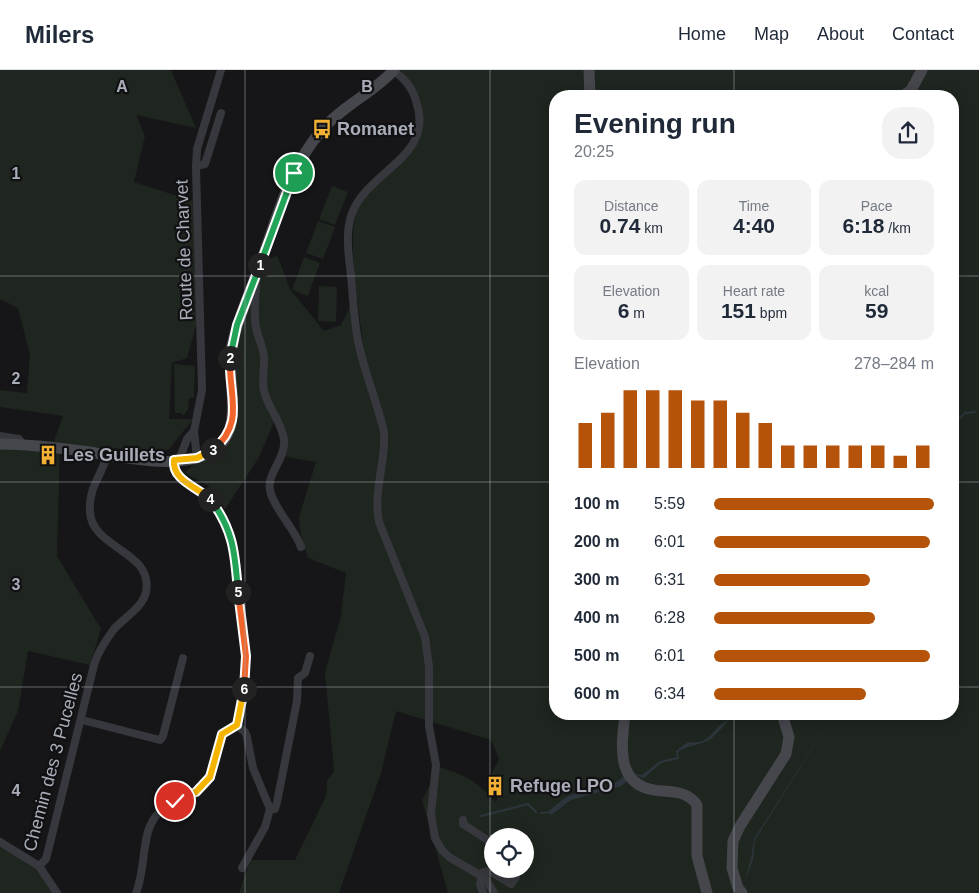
<!DOCTYPE html>
<html lang="en">
<head>
<meta charset="utf-8">
<style>
  body { margin:0; font-family:Helvetica,sans-serif; background:#f2f2f3; color:#1f2937; height:100vh; display:flex; flex-direction:column; font-size:19px; white-space:nowrap }
  * { box-sizing:border-box; margin:0 }
  p { font-size:16px; color:#747a83 }
  .icon { flex:none; width:28px; height:28px; fill:none; stroke:currentColor; stroke-width:2; stroke-linecap:round; stroke-linejoin:round }
  .map { position:relative; flex:1; overflow:hidden }
  .panel { position:absolute; left:549px; top:20px; width:410px; height:630px; display:flex; flex-direction:column; background:#fff; border-radius:20px; box-shadow:0 2px 12px #0003 }
  .panel>* { flex:none }
  .buttons { position:absolute; left:484px; top:758px; display:grid; gap:10px }
  .buttons a { display:grid; place-items:center; width:50px; height:50px; border-radius:50%; background:#fff; box-shadow:0 2px 12px #0003; font-size:25px }
  .pin { position:absolute; display:grid; place-items:center; width:42px; height:42px; color:#fff; margin:-21px; border:2px solid #fff; border-radius:50%; box-shadow:0 1px 5px #0007 }
  .km { position:absolute; width:25px; height:25px; margin:-12px; border-radius:50%; background:#222; color:#fff; font-size:14px; line-height:25px; text-align:center }
  .round { display:grid; place-items:center; flex:none; width:52px; height:52px; border-radius:20px; background:#f2f2f3 }
  .summary { display:flex; align-items:center; justify-content:space-between; height:85px; padding:0 25px }
  h1 { font-size:28px; font-weight:700; line-height:38px }
  .metrics { display:grid; grid-template-columns:repeat(3,1fr); gap:8px; height:85px; padding:5px 25px }
  .metrics div { display:grid; align-content:center; border-radius:12px; background:#f2f2f3; text-align:center }
  .metrics b { font-size:21px; font-weight:700 }
  .metrics small { font-size:14px; font-weight:400 }
  .metrics p { font-size:14px }
  .chart { height:140px; padding:10px 25px }
  .chart p { display:flex; justify-content:space-between }
  .chart svg { width:100%; height:90px; margin-top:5px; stroke:#b45309; stroke-width:6 }
  ul { padding:0 25px; list-style:none; font-size:16px }
  li { display:grid; grid-template-columns:80px 60px 1fr; align-items:center; height:38px }
  li i { height:12px; border-radius:6px; background:#b45309 }
  header { display:flex; align-items:center; gap:30px; box-sizing:border-box; height:70px; padding:0 25px; background:#fff; border-bottom:1px solid #e0e1e3 }
  header strong { font-size:24px }
  nav { display:flex; gap:28px; margin-inline-start:auto; font-size:18px }
  .map>svg:first-child { display:block }
  .green { fill:#1e261f; fill-rule:evenodd }
  .water { fill:#2c353c }
  .lines { fill:none; stroke-linecap:round; stroke-linejoin:round }
  .stream { stroke:#2c353c; stroke-width:2 }
  .minor { stroke:#37383d; stroke-width:8 }
  .secondary { stroke:#45474d; stroke-width:11 }
  .split-1-casing { stroke:#fff; stroke-width:10 }
  .split-2-casing { stroke:#fff; stroke-width:10 }
  .split-3-casing { stroke:#fff; stroke-width:10 }
  .split-4-casing { stroke:#fff; stroke-width:10 }
  .split-5-casing { stroke:#fff; stroke-width:10 }
  .split-6-casing { stroke:#fff; stroke-width:10 }
  .split-7-casing { stroke:#fff; stroke-width:10 }
  .split-8-casing { stroke:#fff; stroke-width:10 }
  .split-1 { stroke:#22a559; stroke-width:6 }
  .split-2 { stroke:#22a559; stroke-width:6 }
  .split-3 { stroke:#f0652b; stroke-width:6 }
  .split-4 { stroke:#f5b400; stroke-width:6 }
  .split-5 { stroke:#22a559; stroke-width:6 }
  .split-6 { stroke:#f0652b; stroke-width:6 }
  .split-7 { stroke:#f5b400; stroke-width:6 }
  .split-8 { stroke:#f5b400; stroke-width:6 }
  .grid { fill:none; stroke:#a8adb8; stroke-width:1; stroke-opacity:0.55 }
  .labels { text-anchor:middle; stroke-width:4.5; stroke-linejoin:round; paint-order:stroke }
  .poi-label { font-size:18px; font-weight:bold; fill:#a8adb8; stroke:#111113; text-anchor:start }
  .street-label { font-size:18px; fill:#a8adb8; stroke:#111113 }
  .grid-label { font-size:16px; text-anchor:middle; font-weight:bold; fill:#a8adb8; stroke:#111113; stroke-width:4.5; stroke-linejoin:round; paint-order:stroke }
</style>
</head>
<body>
<header>
<strong>Milers</strong>
<nav><a>Home</a><a>Map</a><a>About</a><a>Contact</a></nav>
</header>
<div class="map">
<svg width="979" height="823" viewBox="0 0 979 823">
  <rect width="100%" height="100%" fill="#161618"/>
  <g class="green">
    <path d="M0,0H171L196,58L136,45L145,66L134,112L193,131L197,252L187,288L172,293L169,349H193L169,379L159,382L60,374L57,486L101,559L90,595L28,581L18,641L0,681V369L54,371L63,346L0,337V320L27,323L30,285L18,238L0,229Z"/>
    <path d="M400,0H979V823H448L422,730L439,697C468,706 476,711 496,732L503,713L491,705L499,689L491,670L396,641L381,703L339,823H239L250,790H295L326,726L327,711L334,701L325,602L341,546L346,503L308,488L301,466L299,447L316,392L287,387L275,350L258,389L225,439L211,417L185,403C195,390 225,379 230,369C247,336 232,318 236,286C239,257 247,228 252,199L277,185L290,219L324,261L341,255L351,235L364,283C361,252 347,170 356,144C361,129 373,119 384,109C411,84 431,63 418,24C415,16 406,7 400,0ZM555,26H952V644H555ZM492,766H525V799H492Z"/>
    <path d="M332,116L348,122L335,155L319,149Z"/>
    <path d="M318,151L335,157L323,189L306,183Z"/>
    <path d="M304,187L320,193L308,226L292,220Z"/>
    <path d="M319,216L337,217L336,252L318,251Z"/>
    <path d="M174,294L195,296L194,328H189L188,339L183,346L181,343H175Z"/>
    <path d="M0,777L41,799L56,823H0Z"/>
  </g>
  <g class="water">
    <path d="M731,644H734C730,649 713,669 707,671C697,676 688,675 678,682L679,689L661,693L644,708L632,704L642,705L660,691L677,687L676,681L688,672C712,676 711,657 729,650Z"/>
    <path d="M834,644L755,770L753,790L744,812L751,789L754,769Z"/>
    <path d="M624,706L627,711L621,716L571,730L551,745L548,742C556,735 563,728 573,724C593,718 607,722 624,706Z"/>
  </g>
  <g class="lines">
    <g class="stream">
      <path d="M952,355L965,343L975,342"/>
      <path d="M541,743L552,742"/>
      <path d="M481,746L528,734L536,742"/>
    </g>
    <g class="minor">
      <path d="M393,1C404,7 413,19 416,31C436,88 366,100 351,146C345,166 349,186 351,206C353,227 354,250 358,271C364,302 377,331 384,362C386,394 373,419 379,452L425,567L429,597V656L436,695L431,744L435,768L442,780L449,787L485,808L494,823"/>
      <path d="M196,96L205,94L221,43"/>
      <path d="M256,211C256,226 253,243 256,257C258,269 265,279 264,291C264,301 262,310 264,321C268,338 282,352 284,370C286,390 264,405 271,424C278,444 294,458 301,477"/>
      <path d="M0,366L19,369L23,374"/>
      <path d="M197,388L194,361L202,320L196,97L197,79L221,0"/>
      <path d="M174,390L173,398L176,404L211,431L221,444L232,468L246,586V608L237,655"/>
      <path d="M179,390L187,369L194,361"/>
      <path d="M95,592C99,580 106,570 114,559C124,548 143,537 146,522C154,481 92,479 90,442C88,417 102,406 107,385"/>
      <path d="M82,650L160,670L163,666L183,588"/>
      <path d="M237,655L245,662L247,667L253,698L270,739L265,757L242,798"/>
      <path d="M270,739H275L277,732L297,631L298,608L305,603L310,586"/>
      <path d="M463,750V754L492,773"/>
      <path d="M0,772L39,796L57,823"/>
      <path d="M39,796L46,789L94,595"/>
      <path d="M136,823C145,802 142,769 152,752C166,727 189,733 205,715C217,701 216,681 222,664L237,655"/>
      <path d="M483,823L480,814L483,802L490,801L511,814L516,807L515,799"/>
    </g>
    <g class="secondary">
      <path d="M589,0L590,26"/>
      <path d="M903,26L911,20L922,0"/>
      <path d="M0,374C30,374 60,378 90,382C121,387 173,398 203,386C253,365 222,310 233,271C240,243 252,217 262,189C278,145 290,96 322,60C342,36 373,23 394,0"/>
      <path d="M625,644C621,679 615,719 663,721C677,722 689,723 697,735V786L707,823"/>
      <path d="M742,823L738,818L732,798L733,771L740,756L786,684L789,667L782,644"/>
    </g>
  </g>
  <g class="lines">
    <defs>
      <path id="split-1" d="M260,195L294,103"/>
      <path id="split-2" d="M230,288L237,255L260,195"/>
      <path id="split-3" d="M213,380C246,353 228,324 230,288"/>
      <path id="split-4" d="M210,429C198,417 172,411 174,390L197,388L213,380"/>
      <path id="split-5" d="M210,429C234,460 235,485 238,522"/>
      <path id="split-6" d="M238,522L246,586L244,619"/>
      <path id="split-7" d="M210,707L222,664L237,655L244,619"/>
      <path id="split-8" d="M175,731L196,722L210,707"/>
    </defs>
    <use href="#split-1" class="split-1-casing"/>
    <use href="#split-2" class="split-2-casing"/>
    <use href="#split-3" class="split-3-casing"/>
    <use href="#split-4" class="split-4-casing"/>
    <use href="#split-5" class="split-5-casing"/>
    <use href="#split-6" class="split-6-casing"/>
    <use href="#split-7" class="split-7-casing"/>
    <use href="#split-8" class="split-8-casing"/>
    <use href="#split-1" class="split-1"/>
    <use href="#split-2" class="split-2"/>
    <use href="#split-3" class="split-3"/>
    <use href="#split-4" class="split-4"/>
    <use href="#split-5" class="split-5"/>
    <use href="#split-6" class="split-6"/>
    <use href="#split-7" class="split-7"/>
    <use href="#split-8" class="split-8"/>
  </g>
  <path class="grid" d="M245,0V823M490,0V823M734,0V26M0,206H555M952,206H979M0,412H555M952,412H979M0,617H555M952,617H979M734,644V823"/>
  <defs>
    <symbol id="bus-bare" viewBox="-9 -9 18 18"><path d="M-5-6H5V4H4V6H2V4H-2V6H-4V4H-5ZM-3.5-4V0h7V-4ZM-3.5 1.2v1.5H-2V1.2ZM2 1.2v1.5H3.5V1.2Z" fill="#f2b134" stroke="#111113" stroke-width="2.5" paint-order="stroke"/></symbol>
    <symbol id="building-bare" viewBox="-9 -9 18 18"><path d="M-4-6H4V6H1V3H-1V6H-4ZM-2.5-4.3h1.7v1.8h-1.7ZM.8-4.3h1.7v1.8H.8ZM-2.5-1h1.7V.8h-1.7ZM.8-1h1.7V.8H.8Z" fill="#f2b134" stroke="#111113" stroke-width="2.5" paint-order="stroke"/></symbol>
  </defs>
  <g fill-rule="evenodd">
    <use href="#bus-bare" x="308" y="45" width="28" height="28"/>
    <use href="#building-bare" x="34" y="371" width="28" height="28"/>
    <use href="#building-bare" x="481" y="702" width="28" height="28"/>
  </g>
  <g class="labels">
    <g class="poi-label">
      <text x="337" y="65">Romanet</text>
      <text x="63" y="391">Les Guillets</text>
      <text x="510" y="722">Refuge LPO</text>
    </g>
    <g class="street-label">
      <text transform="translate(184 180) rotate(-92)" y="6">Route de Charvet</text>
      <text transform="translate(53 692) rotate(-75)" y="6">Chemin des 3 Pucelles</text>
    </g>
  </g>
  <g class="grid-label">
    <text x="122" y="22">A</text>
    <text x="367" y="22">B</text>
    <text x="16" y="109">1</text>
    <text x="16" y="314">2</text>
    <text x="16" y="520">3</text>
    <text x="16" y="726">4</text>
  </g>
</svg>
<div class="buttons">
<a><svg class="icon" aria-label="locate" viewBox="0 0 24 24"><circle cx="12" cy="12" r="6"/><path d="M12 2v4M12 18v4M2 12h4M18 12h4"/></svg></a>
</div>
<div class="pin" style="left:294px;top:103px;background:#1e9e55"><svg class="icon" aria-label="arrive" viewBox="0 0 24 24"><path d="M6 21V4h12l-3 4 3 4H6"/></svg></div>
<div class="pin" style="left:175px;top:731px;background:#d93025"><svg class="icon" aria-label="check" viewBox="0 0 24 24"><path d="M5 12l5 5 9-10"/></svg></div>
<b class="km" style="left:260px;top:195px">1</b>
<b class="km" style="left:230px;top:288px">2</b>
<b class="km" style="left:213px;top:380px">3</b>
<b class="km" style="left:210px;top:429px">4</b>
<b class="km" style="left:238px;top:522px">5</b>
<b class="km" style="left:244px;top:619px">6</b>
<section class="panel">
<div class="summary"><div><h1>Evening run</h1><p>20:25</p></div><a class="round"><svg class="icon" aria-label="share" viewBox="0 0 24 24"><path d="M12 15V3M7 8l5-5 5 5M5 13v7h14v-7"/></svg></a></div>
<div class="metrics">
<div><p>Distance</p><b>0.74<small> km</small></b></div>
<div><p>Time</p><b>4:40</b></div>
<div><p>Pace</p><b>6:18<small> /km</small></b></div>
</div>
<div class="metrics">
<div><p>Elevation</p><b>6<small> m</small></b></div>
<div><p>Heart rate</p><b>151<small> bpm</small></b></div>
<div><p>kcal</p><b>59</b></div>
</div>
<div class="chart"><p><span>Elevation</span>278–284 m</p>
<svg viewBox="0 0 160 44" preserveAspectRatio="none"><path d="M5 44V22M15 44V17M25 44V6M35 44V6M45 44V6M55 44V11M65 44V11M75 44V17M85 44V22M95 44V33M105 44V33M115 44V33M125 44V33M135 44V33M145 44V38M155 44V33"/></svg>
</div>
<ul>
<li><b>100 m</b>5:59<i style="width:100%"></i></li>
<li><b>200 m</b>6:01<i style="width:98%"></i></li>
<li><b>300 m</b>6:31<i style="width:71%"></i></li>
<li><b>400 m</b>6:28<i style="width:73%"></i></li>
<li><b>500 m</b>6:01<i style="width:98%"></i></li>
<li><b>600 m</b>6:34<i style="width:69%"></i></li>
</ul>
</section>
</div>
</body>
</html>
